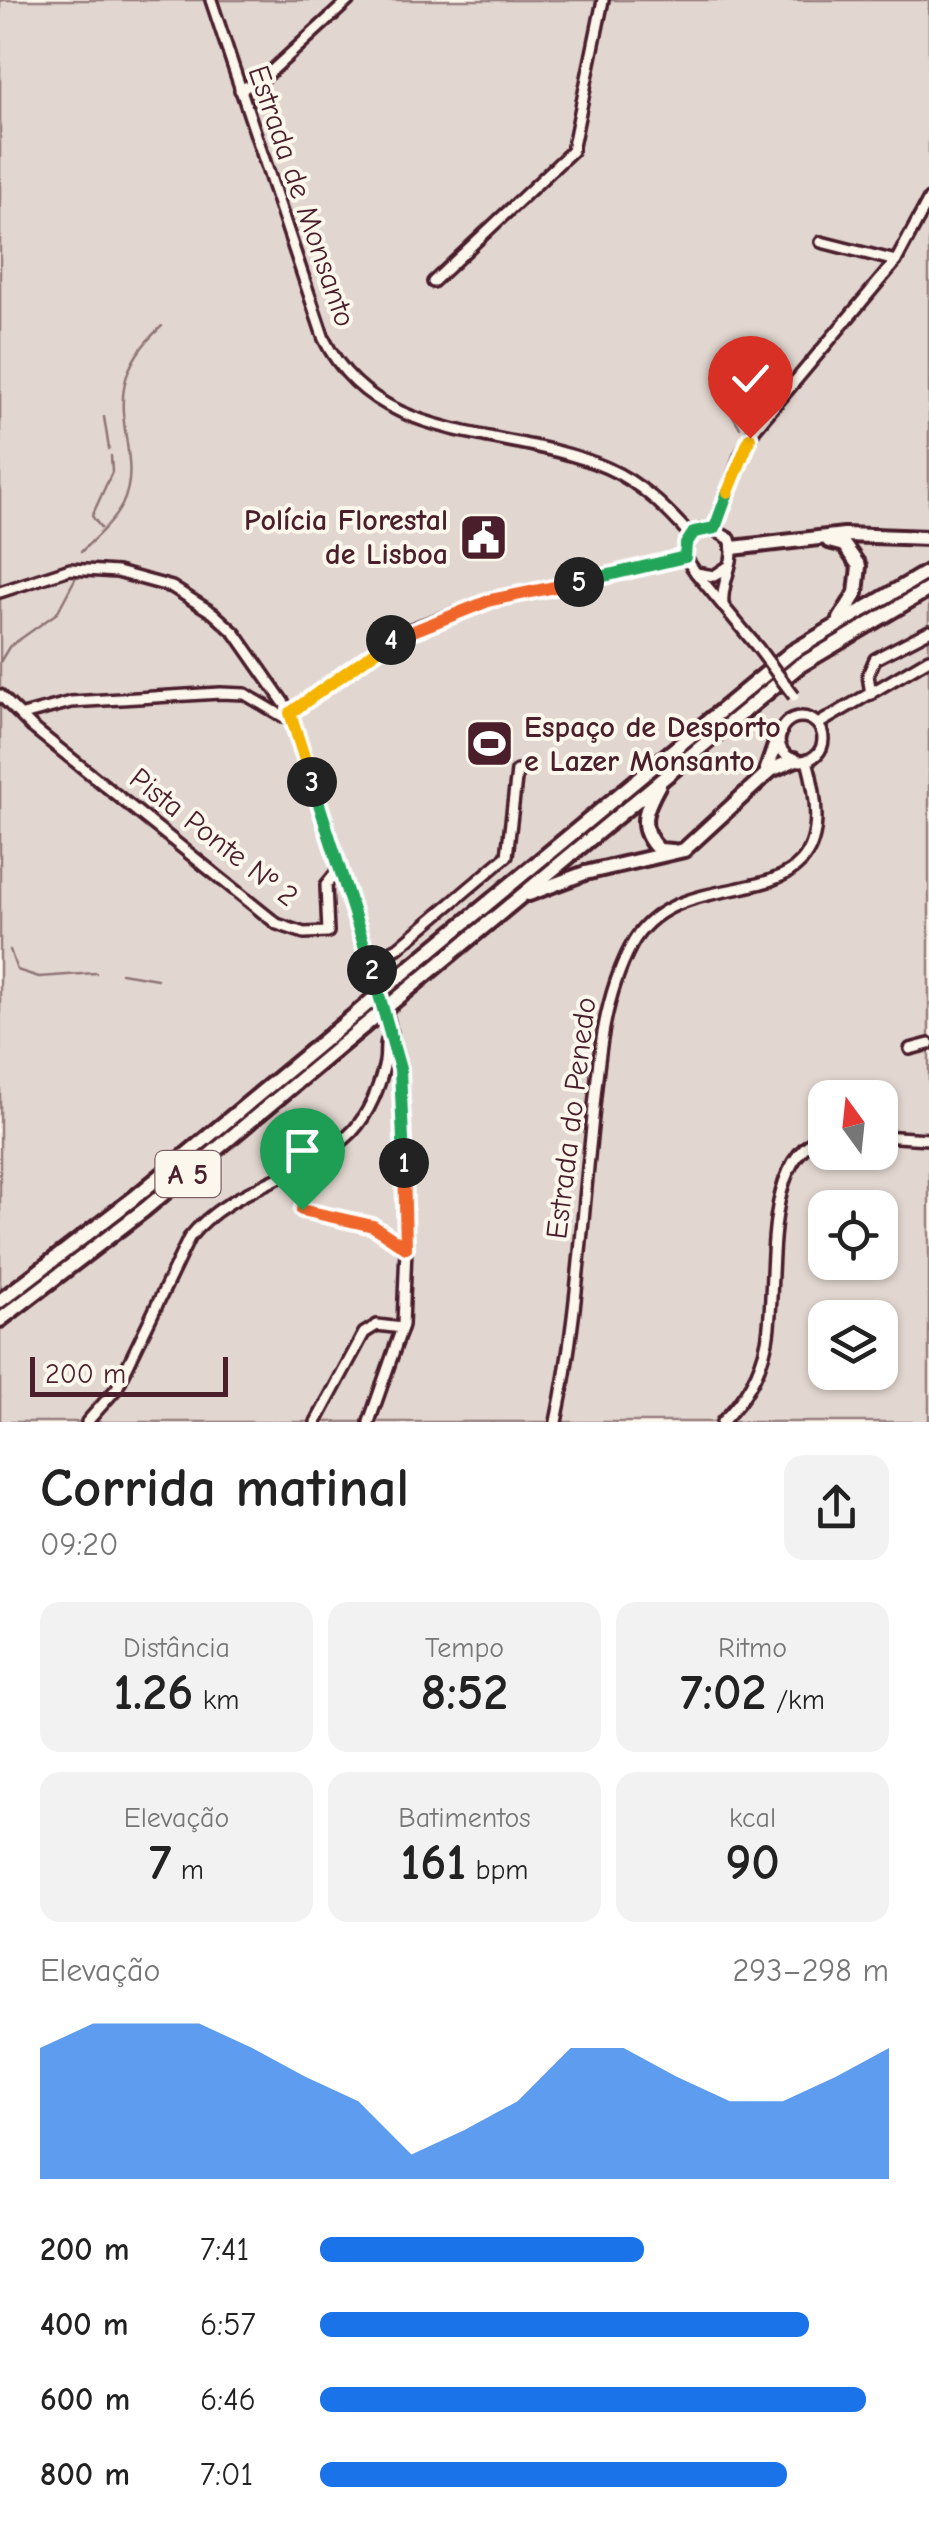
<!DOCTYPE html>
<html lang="pt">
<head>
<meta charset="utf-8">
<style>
  body { margin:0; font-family:"Comic Neue",sans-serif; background:#f2f2f2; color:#222; height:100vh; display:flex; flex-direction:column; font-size:38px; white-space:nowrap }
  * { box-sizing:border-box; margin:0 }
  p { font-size:32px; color:#767676 }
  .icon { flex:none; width:55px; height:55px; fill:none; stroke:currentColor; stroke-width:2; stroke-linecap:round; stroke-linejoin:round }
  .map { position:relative; height:1422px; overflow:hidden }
  .side { display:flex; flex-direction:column; background:#fff; flex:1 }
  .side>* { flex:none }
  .needle { width:65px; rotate:345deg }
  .tools { position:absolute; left:808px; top:1080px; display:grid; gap:20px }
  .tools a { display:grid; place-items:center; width:90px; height:90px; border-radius:20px; background:#fff; box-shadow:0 2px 8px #0004; font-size:50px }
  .scale { position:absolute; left:30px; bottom:25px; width:198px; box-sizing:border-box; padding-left:10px; border:5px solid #4a1f2b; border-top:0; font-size:28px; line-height:35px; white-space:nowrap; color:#4a1f2b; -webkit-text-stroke:8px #fbf7ec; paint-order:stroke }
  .pin { position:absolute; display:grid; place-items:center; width:85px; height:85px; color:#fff; margin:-102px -42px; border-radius:50% 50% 50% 0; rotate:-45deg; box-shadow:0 0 10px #0007 }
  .pin .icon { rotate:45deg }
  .km { position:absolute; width:50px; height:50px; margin:-25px; border-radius:50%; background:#222; color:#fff; font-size:28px; line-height:50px; text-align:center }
  .round { display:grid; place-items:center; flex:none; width:105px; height:105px; border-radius:20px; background:#f2f2f2 }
  .summary { display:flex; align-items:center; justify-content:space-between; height:170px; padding:0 40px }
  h1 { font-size:55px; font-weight:700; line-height:75px }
  .stats { display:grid; grid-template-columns:repeat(3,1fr); gap:15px; height:170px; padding:10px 40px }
  .stats div { display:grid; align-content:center; border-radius:20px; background:#f2f2f2; text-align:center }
  .stats b { font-size:50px; font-weight:700 }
  .stats small { font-size:28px; font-weight:400 }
  .stats p { font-size:28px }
  .chart { height:280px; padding:20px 40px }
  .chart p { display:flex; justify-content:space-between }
  .chart svg { width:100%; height:180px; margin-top:10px; fill:#1a73e8; opacity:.7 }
  ul { padding:0 40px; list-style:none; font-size:32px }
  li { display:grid; grid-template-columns:160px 120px 1fr; align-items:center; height:75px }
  li i { height:25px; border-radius:12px; background:#1a73e8 }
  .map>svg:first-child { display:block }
  .green { fill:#e2d7d0; stroke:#967b7e; stroke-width:2.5; fill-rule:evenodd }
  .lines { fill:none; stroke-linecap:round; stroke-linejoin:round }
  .stream { stroke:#907477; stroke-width:2.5 }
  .minor-casing { stroke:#4a1f2b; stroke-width:16 }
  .highway-casing { stroke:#4a1f2b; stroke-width:20 }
  .minor { stroke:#fbf7ec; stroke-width:9 }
  .highway { stroke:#fbf7ec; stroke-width:12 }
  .minor-bridge-casing { stroke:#4a1f2b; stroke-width:16; stroke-linecap:butt }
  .highway-bridge-casing { stroke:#4a1f2b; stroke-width:20; stroke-linecap:butt }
  .minor-bridge { stroke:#fbf7ec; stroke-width:9 }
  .highway-bridge { stroke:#fbf7ec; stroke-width:12 }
  .split-1-casing { stroke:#fff; stroke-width:20 }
  .split-2-casing { stroke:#fff; stroke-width:20 }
  .split-3-casing { stroke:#fff; stroke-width:20 }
  .split-4-casing { stroke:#fff; stroke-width:20 }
  .split-5-casing { stroke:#fff; stroke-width:20 }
  .split-6-casing { stroke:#fff; stroke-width:20 }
  .split-7-casing { stroke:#fff; stroke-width:20 }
  .split-1 { stroke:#f0652b; stroke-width:12 }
  .split-2 { stroke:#22a559; stroke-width:12 }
  .split-3 { stroke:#22a559; stroke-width:12 }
  .split-4 { stroke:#f5b400; stroke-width:12 }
  .split-5 { stroke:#f0652b; stroke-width:12 }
  .split-6 { stroke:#22a559; stroke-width:12 }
  .split-7 { stroke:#f5b400; stroke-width:12 }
  .labels { text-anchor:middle; stroke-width:8; stroke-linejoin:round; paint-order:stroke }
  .shield { fill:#fbf7ec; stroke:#7f6065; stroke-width:2.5 }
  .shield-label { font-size:28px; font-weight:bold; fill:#4a1f2b }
  .street-label { font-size:30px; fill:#4a1f2b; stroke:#fbf7ec }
  .poi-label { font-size:30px; font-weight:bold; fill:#4a1f2b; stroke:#fbf7ec; text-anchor:end }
</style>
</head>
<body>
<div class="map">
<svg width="929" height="1422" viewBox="0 0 929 1422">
  <rect width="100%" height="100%" fill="#fbf7ec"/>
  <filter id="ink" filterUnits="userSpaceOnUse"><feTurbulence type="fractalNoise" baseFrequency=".01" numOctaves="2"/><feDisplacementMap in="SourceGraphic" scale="20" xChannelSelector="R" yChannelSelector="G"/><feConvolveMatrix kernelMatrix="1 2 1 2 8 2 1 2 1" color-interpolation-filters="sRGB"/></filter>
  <g filter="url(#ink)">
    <path class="green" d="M0,0H929V1422H0ZM825,1098H880V1152H825ZM825,1208H880V1262H825ZM825,1318H880V1372H825Z"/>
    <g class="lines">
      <g class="stream">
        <path d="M714,383L726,405"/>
        <path d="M728,407L740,428"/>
        <path d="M104,417L109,449"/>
        <path d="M101,528L92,516L112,472L111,456"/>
        <path d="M81,552C94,539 113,522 122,505C150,448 85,394 162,326"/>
        <path d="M0,662L9,647L57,613L76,577"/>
        <path d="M10,950L17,970L39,977L96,973"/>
        <path d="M121,973L157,979"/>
      </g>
      <defs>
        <g id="minor">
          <path d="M211,0L324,339C378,448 510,425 607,468C641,483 667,509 691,536"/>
          <path d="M240,90L265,77L349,0"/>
          <path d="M821,242L896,261"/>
          <path d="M433,282L572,151L603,0"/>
          <path d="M715,528L740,456L755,429L896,261L929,199"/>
          <path d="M696,573L758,648"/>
          <path d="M0,592L70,569L117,572L172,587L213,613L235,633L291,713L389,1022L402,1087L406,1248L403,1325L369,1422"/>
          <path d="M723,605C720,581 738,561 730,539L711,528C693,529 684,540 685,557L696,573L714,576L729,566"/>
          <path d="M871,694L868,675L875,659L929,631"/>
          <path d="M0,695L32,727L277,924L304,933L328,932L326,885L339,869"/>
          <path d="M23,715L71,702L220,693L245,694L284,717L400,633L491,600L685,557"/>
          <circle cx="801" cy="739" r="22"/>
          <path d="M818,724L929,659"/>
          <path d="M370,962L398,948L507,856L517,771"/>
          <path d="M910,1049L929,1044"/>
          <path d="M880,1136L929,1139"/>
          <path d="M302,1210L373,1226L406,1248"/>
          <path d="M87,1422L117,1388L189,1238C231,1185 306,1178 352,1132C369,1114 380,1086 385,1062C387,1050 383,1042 392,1032"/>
          <path d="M316,1422L364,1333L377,1325L402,1328"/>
          <path d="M556,1422C576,1328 581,1232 591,1137C598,1071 600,1005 631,946C684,846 857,943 807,760"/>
          <path d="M722,1422C744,1400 761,1372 767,1341C778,1285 759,1156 825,1136"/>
        </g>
        <g id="highway">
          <path d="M829,541L844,545L859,566L856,593L840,619"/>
          <path d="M733,548L844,535L929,538"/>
          <path d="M767,769L779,734"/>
          <path d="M659,784C645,809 636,828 659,850L673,851"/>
          <path d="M529,894L585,873L684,850L771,770L794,760"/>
          <path d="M401,975L792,652L929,571"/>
          <path d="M410,988L799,666L929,589"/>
          <path d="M0,1301L134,1198L357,1013"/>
          <path d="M0,1320L144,1210L363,1027"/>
        </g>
      </defs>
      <use href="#minor" class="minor-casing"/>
      <use href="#highway" class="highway-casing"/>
      <use href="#minor" class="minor"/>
      <use href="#highway" class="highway"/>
      <defs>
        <path id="minor-bridge" d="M758,648L794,696"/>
        <g id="highway-bridge">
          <path d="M357,1013L401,975"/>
          <path d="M363,1027L410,988"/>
        </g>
      </defs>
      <use href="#minor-bridge" class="minor-bridge-casing"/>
      <use href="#highway-bridge" class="highway-bridge-casing"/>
      <use href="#minor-bridge" class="minor-bridge"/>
      <use href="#highway-bridge" class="highway-bridge"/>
    </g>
  </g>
  <g class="lines" filter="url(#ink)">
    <defs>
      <path id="split-1" d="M302,1210L373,1226L406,1248L404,1163"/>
      <path id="split-2" d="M372,970L400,1069L404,1163"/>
      <path id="split-3" d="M312,782L372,970"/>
      <path id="split-4" d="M312,782L290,713L391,640"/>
      <path id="split-5" d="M391,640L491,600L579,582"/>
      <path id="split-6" d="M579,582L685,557L686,544L694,532L715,528L728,492"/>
      <path id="split-7" d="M728,492L750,438"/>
    </defs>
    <use href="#split-1" class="split-1-casing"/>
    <use href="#split-2" class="split-2-casing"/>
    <use href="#split-3" class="split-3-casing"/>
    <use href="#split-4" class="split-4-casing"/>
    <use href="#split-5" class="split-5-casing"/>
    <use href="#split-6" class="split-6-casing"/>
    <use href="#split-7" class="split-7-casing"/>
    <use href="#split-1" class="split-1"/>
    <use href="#split-2" class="split-2"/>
    <use href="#split-3" class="split-3"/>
    <use href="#split-4" class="split-4"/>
    <use href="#split-5" class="split-5"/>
    <use href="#split-6" class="split-6"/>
    <use href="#split-7" class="split-7"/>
  </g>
  <defs>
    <symbol id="civic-square" viewBox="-11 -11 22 22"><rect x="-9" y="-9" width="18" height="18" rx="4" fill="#4a1f2b" stroke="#fbf7ec"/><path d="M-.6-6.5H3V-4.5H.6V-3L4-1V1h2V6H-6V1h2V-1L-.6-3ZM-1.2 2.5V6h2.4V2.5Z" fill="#fff"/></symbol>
    <symbol id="stadium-square" viewBox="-11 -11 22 22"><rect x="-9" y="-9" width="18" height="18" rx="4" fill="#4a1f2b" stroke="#fbf7ec"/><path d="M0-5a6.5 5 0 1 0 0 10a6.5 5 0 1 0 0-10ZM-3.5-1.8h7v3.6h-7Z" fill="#fff"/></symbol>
  </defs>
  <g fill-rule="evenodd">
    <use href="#civic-square" x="456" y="510" width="55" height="55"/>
    <use href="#stadium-square" x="462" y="716" width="55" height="55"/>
  </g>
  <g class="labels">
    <rect class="shield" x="155.5" y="1151" width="65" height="46" rx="8"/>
    <g class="shield-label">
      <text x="188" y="1184">A 5</text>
    </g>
    <g class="street-label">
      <text transform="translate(302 196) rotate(71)" y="10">Estrada de Monsanto</text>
      <text transform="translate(214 837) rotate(38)" y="10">Pista Ponte Nº 2</text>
      <text transform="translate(571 1118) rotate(-83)" y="10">Estrada do Penedo</text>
    </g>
    <g class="poi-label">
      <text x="448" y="530">Polícia Florestal<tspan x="448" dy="34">de Lisboa</tspan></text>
      <text x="524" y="737" text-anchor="start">Espaço de Desporto<tspan x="524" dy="34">e Lazer Monsanto</tspan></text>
    </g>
  </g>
</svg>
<div class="tools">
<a><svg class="needle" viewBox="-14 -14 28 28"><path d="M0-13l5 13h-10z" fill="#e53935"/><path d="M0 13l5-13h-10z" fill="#767676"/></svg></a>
<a><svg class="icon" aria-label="locate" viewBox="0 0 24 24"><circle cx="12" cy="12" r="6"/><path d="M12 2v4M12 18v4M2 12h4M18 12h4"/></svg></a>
<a><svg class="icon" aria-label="layers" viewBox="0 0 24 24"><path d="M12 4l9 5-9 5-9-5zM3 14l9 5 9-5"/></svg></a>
</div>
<div class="scale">200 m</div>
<div class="pin" style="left:302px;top:1210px;background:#1e9e55"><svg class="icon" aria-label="arrive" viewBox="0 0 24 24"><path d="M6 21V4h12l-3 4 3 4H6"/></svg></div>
<div class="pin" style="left:750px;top:438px;background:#d93025"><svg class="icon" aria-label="check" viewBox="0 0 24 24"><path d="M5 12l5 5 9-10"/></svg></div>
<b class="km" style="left:404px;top:1163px">1</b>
<b class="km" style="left:372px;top:970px">2</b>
<b class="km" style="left:312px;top:782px">3</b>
<b class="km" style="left:391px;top:640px">4</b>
<b class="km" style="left:579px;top:582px">5</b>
</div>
<section class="side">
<div class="summary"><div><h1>Corrida matinal</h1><p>09:20</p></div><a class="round"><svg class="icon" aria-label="share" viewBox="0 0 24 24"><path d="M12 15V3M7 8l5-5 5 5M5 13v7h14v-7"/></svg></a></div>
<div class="stats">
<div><p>Distância</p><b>1.26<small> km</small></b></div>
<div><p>Tempo</p><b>8:52</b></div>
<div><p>Ritmo</p><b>7:02<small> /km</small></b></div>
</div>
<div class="stats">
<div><p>Elevação</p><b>7<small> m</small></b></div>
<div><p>Batimentos</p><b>161<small> bpm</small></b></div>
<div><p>kcal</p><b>90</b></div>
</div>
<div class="chart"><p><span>Elevação</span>293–298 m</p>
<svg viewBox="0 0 160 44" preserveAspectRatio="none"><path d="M0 44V12L10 6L20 6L30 6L40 12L50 19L60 25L70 38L80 32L90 25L100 12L110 12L120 19L130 25L140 25L150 19L160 12V44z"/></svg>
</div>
<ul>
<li><b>200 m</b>7:41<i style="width:57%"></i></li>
<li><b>400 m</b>6:57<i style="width:86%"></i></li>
<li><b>600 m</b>6:46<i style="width:96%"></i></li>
<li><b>800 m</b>7:01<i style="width:82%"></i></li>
</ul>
</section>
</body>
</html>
